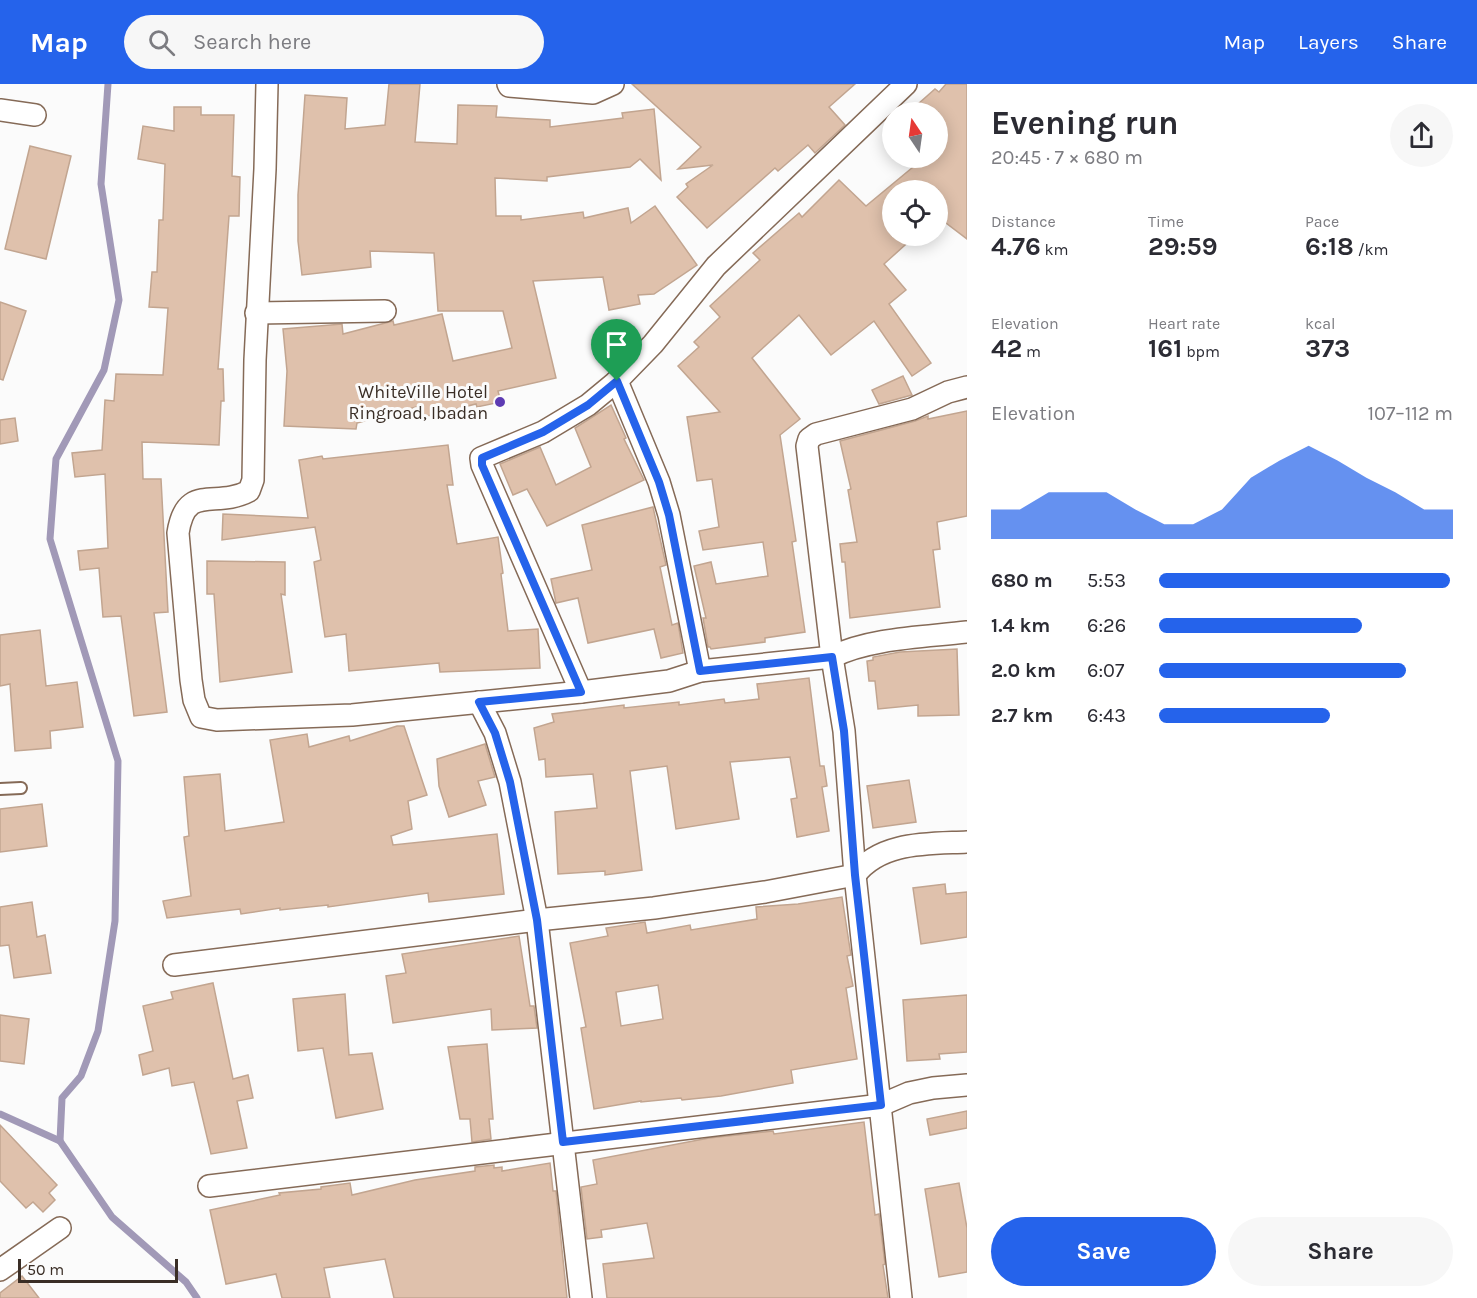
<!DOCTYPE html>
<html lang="en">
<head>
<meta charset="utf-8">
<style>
  body { margin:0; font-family:Karla,sans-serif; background:#f7f7f7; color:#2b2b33; height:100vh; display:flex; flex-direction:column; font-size:22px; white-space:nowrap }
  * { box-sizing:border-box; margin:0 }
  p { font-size:20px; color:#7c7c81 }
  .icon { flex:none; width:33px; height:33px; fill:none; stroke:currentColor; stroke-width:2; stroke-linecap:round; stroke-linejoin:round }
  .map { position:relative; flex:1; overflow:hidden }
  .drawer { display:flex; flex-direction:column; background:#fff; width:510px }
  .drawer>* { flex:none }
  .needle { width:39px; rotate:347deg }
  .tools { position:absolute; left:882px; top:18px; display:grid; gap:12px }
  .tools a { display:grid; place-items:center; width:66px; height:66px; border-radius:50%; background:#fff; box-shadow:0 3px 15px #0003; font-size:30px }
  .scale { position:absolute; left:18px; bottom:15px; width:160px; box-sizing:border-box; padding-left:6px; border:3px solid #3a2e26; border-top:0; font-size:16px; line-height:21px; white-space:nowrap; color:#3a2e26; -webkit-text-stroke:4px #fbfbfb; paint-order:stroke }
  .pin { position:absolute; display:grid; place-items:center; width:51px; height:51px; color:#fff; margin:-62px -26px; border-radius:50% 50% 50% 0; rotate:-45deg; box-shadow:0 0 6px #0007 }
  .pin .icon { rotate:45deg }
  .round { display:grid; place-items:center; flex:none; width:63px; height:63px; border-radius:32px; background:#f7f7f7 }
  .head { display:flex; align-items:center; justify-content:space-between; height:102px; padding:0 24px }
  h1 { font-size:33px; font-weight:700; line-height:45px }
  .stats { display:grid; grid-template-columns:repeat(3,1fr); gap:9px; height:102px; padding:6px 24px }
  .stats div { display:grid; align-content:center }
  .stats b { font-size:26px; font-weight:700 }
  .stats small { font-size:16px; font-weight:400 }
  .stats p { font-size:16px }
  .chart { height:168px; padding:12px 24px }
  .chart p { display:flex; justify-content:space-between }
  .chart svg { width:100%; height:108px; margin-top:6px; fill:#2563eb; opacity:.7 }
  .button { display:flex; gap:12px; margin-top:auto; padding:12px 24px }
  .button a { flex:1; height:69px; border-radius:36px; background:#2563eb; color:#fff; font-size:24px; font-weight:700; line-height:69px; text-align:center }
  .button a+a { background:#f7f7f7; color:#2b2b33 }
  ul { padding:0 24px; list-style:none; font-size:20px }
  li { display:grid; grid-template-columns:96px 72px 1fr; align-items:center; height:45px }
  li i { height:15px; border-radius:8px; background:#2563eb }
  header { display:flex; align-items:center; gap:36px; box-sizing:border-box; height:84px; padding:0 30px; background:#2563eb; color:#fff }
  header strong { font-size:28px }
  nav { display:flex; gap:33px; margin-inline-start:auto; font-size:21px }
  .search { width:420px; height:54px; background:#f7f7f7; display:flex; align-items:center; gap:15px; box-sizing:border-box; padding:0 21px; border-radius:33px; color:#7c7c81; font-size:22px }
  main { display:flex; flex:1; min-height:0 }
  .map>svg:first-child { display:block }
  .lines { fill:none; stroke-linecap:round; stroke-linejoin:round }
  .stream { stroke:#a199b7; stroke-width:7 }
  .building { fill:#dfc1ac; stroke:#c2a590; stroke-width:1.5; fill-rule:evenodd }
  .service-casing { stroke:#856a57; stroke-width:14 }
  .minor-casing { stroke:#856a57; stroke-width:24 }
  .service { stroke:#fff; stroke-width:10 }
  .minor { stroke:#fff; stroke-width:21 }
  .route-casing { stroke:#fff; stroke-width:12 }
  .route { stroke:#2563eb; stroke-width:8 }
  .poi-dot { fill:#5d3bb3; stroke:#fbfbfb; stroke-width:2 }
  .labels { text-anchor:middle; stroke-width:6; stroke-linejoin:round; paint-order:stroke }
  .poi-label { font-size:18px; fill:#3a2e26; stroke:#fbfbfb; text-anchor:end }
</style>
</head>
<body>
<header>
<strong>Map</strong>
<div class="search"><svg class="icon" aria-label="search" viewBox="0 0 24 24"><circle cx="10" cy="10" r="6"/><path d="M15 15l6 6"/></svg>Search here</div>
<nav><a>Map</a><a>Layers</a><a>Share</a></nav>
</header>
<main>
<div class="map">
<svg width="967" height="1214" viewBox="0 0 967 1214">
  <rect width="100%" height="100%" fill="#fbfbfb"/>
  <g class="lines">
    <g class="stream">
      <path d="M108,0L101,100L119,216L104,286L56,375L50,455L118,677L115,837L98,947L81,992L62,1014L60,1057L112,1133L186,1198L197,1214"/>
      <path d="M0,1030L60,1057"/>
    </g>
  </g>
  <g class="building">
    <path d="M389,0H420L415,58L457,60L458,21L497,22L496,33L550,36V43L623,34L622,29L654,25L661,96L640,75L630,83L547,93V97L495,94L496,132H521V136L583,128L584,134L628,124L631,139L655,122L697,181L654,210L638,211L640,220L609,226L603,193L533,197L556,294L498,307L501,318L477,323L476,320L423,333L420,322L357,339L356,345L284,342L287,287L283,245L342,240L343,250L393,237L394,241L442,230L453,277L512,264L503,227H438L434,169L370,167L371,183L302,191L298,157V111L305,11L347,14L345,45L385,41Z"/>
    <path d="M632,0H855L829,23L845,41L815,69L808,61L778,87L775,84L707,144L677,113L688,103L686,100L713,81L678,85L701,63Z"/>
    <path d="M946,0H967V155L938,133V106H892V152H915L884,180L906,206L889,220L931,279L912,292L874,237L831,271L799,231L752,274L800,335L780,351L796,457L792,458L805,548L765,554V558L711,565L710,563H708L703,534H706L694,482L711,478L716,500L768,492L763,458L703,466L699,447L719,443L712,395L697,397L687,333L720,328L678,282L699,263L694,258L720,233L710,222L760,176L753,169L799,129L802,133L839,96L866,122L924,74H938V28H909L935,5L939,8Z"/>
    <path d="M174,23H201V31H234L232,92L240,93L239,132H229L218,285H223L224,317H221L219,361L142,358L143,395H161L168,528L154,529L167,628L134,632L121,532L103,533L99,484L80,486L78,467L108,464L105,390L75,393L72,369L102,366L105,316L114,317L116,290L163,291L168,224L149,223L152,188H157L159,136H163L165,80L138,75L143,42L174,47Z"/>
    <path d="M30,62L71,72L46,175L5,165Z"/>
    <path d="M0,218L26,227L3,296L0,295Z"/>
    <path d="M903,292L912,311L879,320L872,306Z"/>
    <path d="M611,321L626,354L624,355L644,396L547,442L527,405L513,411L500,380L540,363L556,401L591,383L575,344Z"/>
    <path d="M967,327V432L937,438L940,465L933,466L940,523L850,534L845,478H842L840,460L857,458L848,406L851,405L840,357L915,337L928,332V335Z"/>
    <path d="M15,334L18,357L0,360V336Z"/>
    <path d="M448,361L453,401H447L457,460L498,453L503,489L501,490L508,547L538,545L540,584L440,588L439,579L349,587L346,550L325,553L314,478L321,476L315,443L222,456L223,430L308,434L299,376L322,372L323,375Z"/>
    <path d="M653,423L666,481L660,483L672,541L678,539L683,569L661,574L654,545L588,559L578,514L556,519L551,495L592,486L582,441Z"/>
    <path d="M207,477L285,478V511L281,510L292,588L220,598L214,510H207Z"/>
    <path d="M40,546L46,602L77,598L83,643L50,647L51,664L15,667L10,600L0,602V551Z"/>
    <path d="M957,565L959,631L918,632V621L878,625L875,597H869L867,577L873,576V573L900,568Z"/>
    <path d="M809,594L820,682H824L827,702L822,703L829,747L797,753L791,715L797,714L790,673L730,678L739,735L676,745L667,682L630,687L642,786L605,791V787L558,790L555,728L597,724L593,690L546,693L545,675L539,676L534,644L554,638L552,630L624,621V624L679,618V621L724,615L725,619L759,615L757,600Z"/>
    <path d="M397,642H404L427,711L408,717L412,745L391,752L393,761L497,750L504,810L429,818L428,809L328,823V821L280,826V824L241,830L240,825L167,834L163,817L191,812L184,753L189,752L184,693L220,690L225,747L284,738L270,656L307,650L309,663L349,652L350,657Z"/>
    <path d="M485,660L495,693L478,697L486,721L449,733L439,702L437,675Z"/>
    <path d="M909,696L916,738L873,744L867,702Z"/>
    <path d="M42,720L47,762L0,768V725Z"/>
    <path d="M945,800L946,810L967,808V853L921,860L913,804Z"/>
    <path d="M842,813L850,865L851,871L847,872L853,902L846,904L857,975L791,986L793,999L721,1012L682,1016L681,1014L641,1018V1017L594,1025L581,944L586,943L570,859L608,852L606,844L645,838L647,849L690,841L691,846L757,835L756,823L798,820ZM658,901L663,935L621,942L616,908Z"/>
    <path d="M32,818L37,853L45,851L51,889L14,894L9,861L0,862V823Z"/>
    <path d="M519,852L530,922H534L537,944L492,946L491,925L393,939L386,892L406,889L402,870Z"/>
    <path d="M213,899L233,995L248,991L253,1014L237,1017L247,1064L211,1070L194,998L172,1002L169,984L143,991L139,971L153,967L143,922L173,915L171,908Z"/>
    <path d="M345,910L349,971L372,969L383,1025L336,1034L323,964L298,967L293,915Z"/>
    <path d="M967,911V968L939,970L940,975L907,977L903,916Z"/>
    <path d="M0,931L29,935L24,980L0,977Z"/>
    <path d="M487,960L493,1035H489L491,1055L472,1058L470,1035H460L448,963Z"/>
    <path d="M967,1027V1044L930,1051L927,1035Z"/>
    <path d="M864,1038L875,1131L879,1130L885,1180L883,1181L888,1214H607L603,1180L654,1174L647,1139L601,1146L602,1153L587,1155L581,1103L597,1100L593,1076L709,1054L773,1047L774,1050Z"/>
    <path d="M0,1041L57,1101L49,1109L55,1116L43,1128L33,1118L26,1124L0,1097Z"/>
    <path d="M550,1079L553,1107H556L567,1214H394L385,1175L324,1184L330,1214H282L276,1190L226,1200L210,1126L280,1111L279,1109L321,1105V1103L350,1099L352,1111L415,1096L475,1087V1083L494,1081V1084L502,1083V1087Z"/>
    <path d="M959,1099L967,1144V1188L939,1193L925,1105Z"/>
    <path d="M22,1192L39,1214H0V1209Z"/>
  </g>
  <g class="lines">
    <defs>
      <path id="service" d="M0,705L21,704"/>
      <g id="minor">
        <path d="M267,0L265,85L255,276L253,396L249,407C215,425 186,398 178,449L191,596L194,616L201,633L217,636L352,631L581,608L669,597L700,587L832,573C869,554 926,553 967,548"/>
        <path d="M508,0L509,2L593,9L613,0"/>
        <path d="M0,26L35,31"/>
        <path d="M256,229L385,227"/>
        <path d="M617,297L659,398L669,431L700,587"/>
        <path d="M581,608L482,381L481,374L543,348L588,321L617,297L653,260L716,182L906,0"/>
        <path d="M479,618L495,649L510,698L537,836L581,1214"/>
        <path d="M174,881L537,836L654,824L765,808L855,791C881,757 928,760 967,758"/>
        <path d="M209,1102C433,1076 657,1047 881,1021L909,1009L933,1004L967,1001"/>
        <path d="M0,1186L60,1144"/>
        <path d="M901,1214L855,791L844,647L832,573L807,362L809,355L816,350L912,325L948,308L967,303"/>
      </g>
    </defs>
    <use href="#service" class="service-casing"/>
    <use href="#minor" class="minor-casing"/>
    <use href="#service" class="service"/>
    <use href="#minor" class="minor"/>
  </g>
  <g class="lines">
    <defs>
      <path id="route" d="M617,297L659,398L669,431L700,587L832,573L844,647L855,791L881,1021L563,1058L537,836L510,698L495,649L479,618L581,608L482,381V374L543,348L588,321Z"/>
    </defs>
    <use href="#route" class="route-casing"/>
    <use href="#route" class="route"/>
  </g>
  <circle class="poi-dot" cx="500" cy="318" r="6"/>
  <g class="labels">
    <g class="poi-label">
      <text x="488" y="314">WhiteVille Hotel<tspan x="488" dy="21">Ringroad, Ibadan</tspan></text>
    </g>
  </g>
</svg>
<div class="tools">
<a><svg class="needle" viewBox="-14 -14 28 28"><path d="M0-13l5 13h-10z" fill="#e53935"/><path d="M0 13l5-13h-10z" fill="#7c7c81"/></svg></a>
<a><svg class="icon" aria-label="locate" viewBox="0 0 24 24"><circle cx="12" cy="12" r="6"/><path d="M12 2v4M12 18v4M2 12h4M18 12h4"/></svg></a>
</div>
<div class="scale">50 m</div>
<div class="pin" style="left:617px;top:297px;background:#1e9e55"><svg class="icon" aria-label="arrive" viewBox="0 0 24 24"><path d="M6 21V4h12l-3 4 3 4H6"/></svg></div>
</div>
<section class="drawer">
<div class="head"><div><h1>Evening run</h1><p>20:45 · 7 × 680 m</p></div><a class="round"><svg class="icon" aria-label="share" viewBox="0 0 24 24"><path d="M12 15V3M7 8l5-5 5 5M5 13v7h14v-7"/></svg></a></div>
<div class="stats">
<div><p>Distance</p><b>4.76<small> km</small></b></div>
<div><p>Time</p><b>29:59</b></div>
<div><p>Pace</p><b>6:18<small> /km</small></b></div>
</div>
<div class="stats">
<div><p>Elevation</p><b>42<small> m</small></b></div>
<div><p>Heart rate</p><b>161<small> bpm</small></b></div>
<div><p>kcal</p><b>373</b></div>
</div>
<div class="chart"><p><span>Elevation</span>107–112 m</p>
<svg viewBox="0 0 160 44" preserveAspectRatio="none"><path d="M0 44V32L10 32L20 25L30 25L40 25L50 32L60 38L70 38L80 32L90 19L100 12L110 6L120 12L130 19L140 25L150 32L160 32V44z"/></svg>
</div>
<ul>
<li><b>680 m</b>5:53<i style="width:99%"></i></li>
<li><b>1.4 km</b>6:26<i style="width:69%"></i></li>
<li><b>2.0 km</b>6:07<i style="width:84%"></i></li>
<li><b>2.7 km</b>6:43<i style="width:58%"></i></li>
</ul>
<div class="button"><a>Save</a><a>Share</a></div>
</section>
</main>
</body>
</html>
